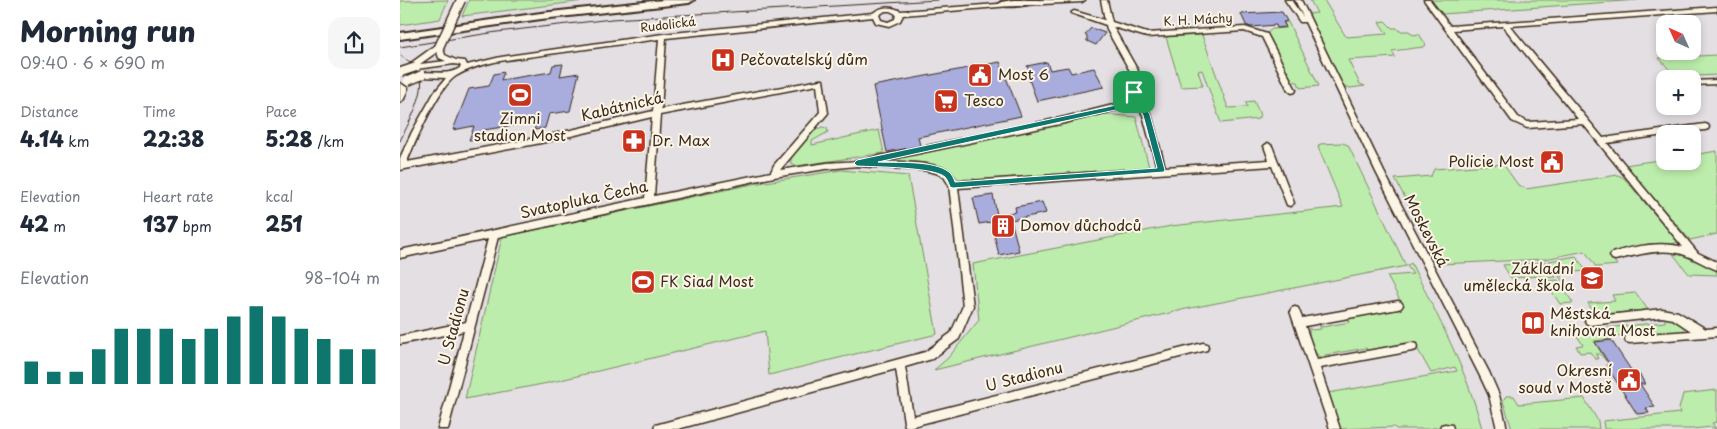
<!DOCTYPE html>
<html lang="en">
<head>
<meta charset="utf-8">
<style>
  body { margin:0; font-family:"Playpen Sans",sans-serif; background:#f6f6f7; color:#1f2937; height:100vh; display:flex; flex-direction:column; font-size:19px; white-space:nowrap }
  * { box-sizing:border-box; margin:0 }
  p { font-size:16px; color:#747a83 }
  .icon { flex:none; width:28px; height:28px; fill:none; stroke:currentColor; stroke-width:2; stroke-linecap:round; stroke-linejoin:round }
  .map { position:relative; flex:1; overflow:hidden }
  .drawer { display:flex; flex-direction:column; background:#fff; width:400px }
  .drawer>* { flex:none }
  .needle { width:32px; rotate:315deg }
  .tools { position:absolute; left:1256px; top:15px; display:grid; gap:10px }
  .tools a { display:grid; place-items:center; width:45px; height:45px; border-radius:10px; background:#fff; box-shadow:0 2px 8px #0003; font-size:25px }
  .pin { position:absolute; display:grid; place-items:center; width:42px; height:42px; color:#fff; margin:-21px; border-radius:10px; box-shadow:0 2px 8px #0006 }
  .round { display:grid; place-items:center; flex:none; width:52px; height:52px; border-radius:15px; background:#f6f6f7 }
  .summary { display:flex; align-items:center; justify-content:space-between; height:85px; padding:0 20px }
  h1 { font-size:28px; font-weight:800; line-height:38px }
  .metrics { display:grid; grid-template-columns:repeat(3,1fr); gap:8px; height:85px; padding:5px 20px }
  .metrics div { display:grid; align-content:center }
  .metrics b { font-size:21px; font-weight:800 }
  .metrics small { font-size:14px; font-weight:400 }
  .metrics p { font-size:14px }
  .chart { height:140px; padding:10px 20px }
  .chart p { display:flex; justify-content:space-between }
  .chart svg { width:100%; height:90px; margin-top:5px; stroke:#0f766e; stroke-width:6 }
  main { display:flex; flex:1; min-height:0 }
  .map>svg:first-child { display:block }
  .green { fill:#bdedac; stroke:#7c8c65 }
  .building { fill:#a9adde; stroke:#3b2a1e }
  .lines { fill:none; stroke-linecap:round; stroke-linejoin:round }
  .minor-casing { stroke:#3b2a1e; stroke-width:3 }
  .highway-casing { stroke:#3b2a1e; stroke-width:4 }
  .minor { fill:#fcf5e5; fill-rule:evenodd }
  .highway { fill:#fcf5e5; fill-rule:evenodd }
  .tram { stroke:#3b2a1e; stroke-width:1 }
  .minor-bridge-casing { stroke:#3b2a1e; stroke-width:11; stroke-linecap:butt }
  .minor-bridge { stroke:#fcf5e5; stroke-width:8 }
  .route { fill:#0f766e; stroke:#fff; fill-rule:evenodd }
  .labels { text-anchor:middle; stroke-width:4; stroke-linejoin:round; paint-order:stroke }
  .far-street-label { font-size:12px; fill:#3b2a1e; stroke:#fcf5e5 }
  .poi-label { font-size:15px; fill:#3b2a1e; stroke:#fcf5e5; text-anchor:start }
  .street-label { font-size:15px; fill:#3b2a1e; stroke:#fcf5e5 }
</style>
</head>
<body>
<main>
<section class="drawer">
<div class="summary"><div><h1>Morning run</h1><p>09:40 · 6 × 690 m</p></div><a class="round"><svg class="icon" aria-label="share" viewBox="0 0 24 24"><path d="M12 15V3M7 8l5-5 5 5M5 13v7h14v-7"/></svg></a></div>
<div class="metrics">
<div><p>Distance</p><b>4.14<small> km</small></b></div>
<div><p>Time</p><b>22:38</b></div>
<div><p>Pace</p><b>5:28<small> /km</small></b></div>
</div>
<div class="metrics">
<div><p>Elevation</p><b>42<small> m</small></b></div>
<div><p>Heart rate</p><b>137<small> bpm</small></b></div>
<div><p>kcal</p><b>251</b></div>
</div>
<div class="chart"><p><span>Elevation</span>98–104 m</p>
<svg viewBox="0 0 160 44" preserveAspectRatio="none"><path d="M5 44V33M15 44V38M25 44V38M35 44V27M45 44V17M55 44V17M65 44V17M75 44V22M85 44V17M95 44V11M105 44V6M115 44V11M125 44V17M135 44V22M145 44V27M155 44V27"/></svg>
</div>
</section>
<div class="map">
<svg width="1317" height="429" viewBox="0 0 1317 429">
  <rect width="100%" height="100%" fill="#e3dfe3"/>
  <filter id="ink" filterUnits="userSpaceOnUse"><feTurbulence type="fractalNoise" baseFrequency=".02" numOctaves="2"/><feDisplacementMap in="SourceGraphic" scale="10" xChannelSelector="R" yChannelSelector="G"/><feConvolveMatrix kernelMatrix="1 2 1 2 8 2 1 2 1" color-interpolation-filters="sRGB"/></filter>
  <g filter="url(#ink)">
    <g class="green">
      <path d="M48,0L40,19L0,25V1Z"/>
      <path d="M69,0H192L62,16Z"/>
      <path d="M910,0H924L946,37L987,34L979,22L985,21L992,28H997L999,31H1009L1013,35L1019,34L1026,45L1023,47L992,51L995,57L948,60L960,84L965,86L950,88L943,85L915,31L908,14L917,13Z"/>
      <path d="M1031,0H1238L1042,14Z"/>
      <path d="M884,22H888L919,86L900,88L898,82L890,81L867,33L872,29L886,28Z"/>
      <path d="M802,35L828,108L847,107L846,102L854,101L860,115L858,119L821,123L802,70L798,71L803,86L781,87L766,37Z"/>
      <path d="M1317,55V75L1276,77L1259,58Z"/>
      <path d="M705,114L736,117L749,167L578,180L575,179H559L546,167L529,163L493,160V158Z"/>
      <path d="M422,127L427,128L428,132L412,141V145L479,130L484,153L396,166L391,164C388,152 411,131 422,127Z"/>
      <path d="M942,143L948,145L1006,266L786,309L534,370L548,358L579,320L573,264L771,226L943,207L918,147L920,144Z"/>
      <path d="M1317,151V234L1290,240L1225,165L1265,159V161H1292L1293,155Z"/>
      <path d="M1103,164L1118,185L1126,189L1218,175L1224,178L1278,242L1272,244H1258L1209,254L1217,265L1196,267L1185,251L1145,259L1040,264L995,179L1031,176L1034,169Z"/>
      <path d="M441,170L508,176L537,334L369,375L365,331L148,383L65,399L102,237L353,184Z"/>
      <path d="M1273,254C1290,256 1303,261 1317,271V275L1289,274Z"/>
      <path d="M1176,256L1186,271L1159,273L1167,286H1171L1175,291H1169L1149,261Z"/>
      <path d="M1146,262L1156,277L1142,278L1141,276L1111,278L1103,265Z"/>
      <path d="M1011,263C1038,317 1067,370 1082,429H1052L1049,425L1028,429H996L994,427L939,429L928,393L1057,371L1055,367L1031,373L1016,346L969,354L966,348L925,355L927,361C913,355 909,343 909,328L912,330L921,329L918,322L922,327L950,322L947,315L1003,306L987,276L1013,274L1007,266Z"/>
      <path d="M1158,280L1173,303L1160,304L1145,281Z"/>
      <path d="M1236,293L1248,310L1193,315L1186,311L1192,310L1188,303L1215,301L1212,295Z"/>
      <path d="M1265,316L1284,324L1285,328L1282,332L1210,336L1212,339L1194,341L1207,362L1200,354H1196L1198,359H1195L1190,352L1180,353L1176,346L1183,345L1174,331L1177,330L1179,333L1186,332L1184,330L1265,322Z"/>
      <path d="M1317,390V422L1312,423L1316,429L1311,427L1292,429H1204L1203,421L1280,413L1279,409L1283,394Z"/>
      <path d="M1106,396H1114L1119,404L1184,398L1198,421L1199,429H1112L1103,401Z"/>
    </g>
    <g class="building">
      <path d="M882,12L887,21L883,22L886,27L877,28L876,25L851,27L846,25L841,14Z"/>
      <path d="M691,28L705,33L696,45L687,41V36L685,35Z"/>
      <path d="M600,62L621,116L518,137L520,146L487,152L473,86Z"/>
      <path d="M647,62L650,70L668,67L671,73L694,68L704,87L637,101L627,74L630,73L627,66Z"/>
      <path d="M163,64L160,76L179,73L170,111L149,114L145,128L134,130L137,122L83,130L80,139L69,140L74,126L53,130L69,89L89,86L94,74L104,72L101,80L151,72L153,65Z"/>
      <path d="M593,195L597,215L616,212L615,207L642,202L646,213L611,220L619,251L599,255L591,222L579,224L573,198Z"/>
      <path d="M1211,340L1235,376L1240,375L1245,384H1240L1255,407L1246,408L1249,413L1237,414L1206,365H1210L1195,342Z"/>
    </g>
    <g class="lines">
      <defs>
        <g id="minor">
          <path d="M643,0H685L682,2L623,5L620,3L623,1Z"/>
          <path d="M701,0H707L712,22L747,33L845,27L867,34L896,90L895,92L892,93L888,90L862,37L844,31L747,37L713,27L738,71V93L751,115L765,167L869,160L864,146L868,143L872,146L894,203L890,206L887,205L872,166L558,188L573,306L559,339L532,359L505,367L513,416L803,343L807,344L808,347L807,350L509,427L505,426L504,422L496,369L278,429H254L255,425L259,424L525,352L551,333L563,306L549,185L544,177L536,173L523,170L457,166L426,169L374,177L98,237L48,429H38L64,331L0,344V336L66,322L88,239L0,258V250L245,198L252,117L141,143L0,170V158L12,132L34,93L46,78L22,77L18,75L19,73C33,70 49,77 61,67L60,65L54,64L16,69L11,67V63L36,45H42L45,55L56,60L65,61L67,65L101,57L263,34L473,13C482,6 491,6 501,11L612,3V5L610,6L503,15L500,21L489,26L476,23L473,17L266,38L261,109L420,80H423L428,113L380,170C396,168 411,165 427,163C438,162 462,162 470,158L665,117L729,101L730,71L707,30L706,25L671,13L674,11L705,20ZM490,11L496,14L495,19L488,22L481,20L479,15L485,11ZM259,39L253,111L141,137L7,162C15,142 39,86 56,76C83,60 118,59 149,54C186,49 223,44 259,39ZM37,52L39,58L46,61L20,64ZM417,85L420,112L374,165L371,172L254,196L260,115ZM736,103L743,115L757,168L555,182C553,178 551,174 548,172C534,161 500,163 482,161L665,123L732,106Z"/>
          <path d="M885,0H891L903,17L895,0H901L984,172L1089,372L1099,395L1107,429H1097L1089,395L1081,378L976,172L905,22H900Z"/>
          <path d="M1024,0H1030L1050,26L1317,7V11L1110,26L1203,138L1305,124L1308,125L1309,127L1308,129L1305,130L1265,134V135L1207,143L1298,253L1317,262V270C1306,266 1296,259 1285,255C1262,247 1238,255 1215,260L1212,259L1210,256L1212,253C1234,246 1261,241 1283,247L1183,124L1127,128L1112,121ZM1103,26L1178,119L1128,122L1118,117L1053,30Z"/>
          <path d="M1317,80V84L1292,85L1293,81Z"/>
          <path d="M0,83L8,88L4,99L0,102Z"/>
          <path d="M998,301L1001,302L1003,305L1001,308L998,309L905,326L917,360L1012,343L1016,344L1017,347L1016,350L1012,351L920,368L940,429H930L890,311L892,308L895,307L898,308L902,318Z"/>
          <path d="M1262,309L1278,312L1306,329L1317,328V336L1230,343L1226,342L1225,339L1226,336L1230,335L1291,331L1273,319L1262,317L1190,325L1187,324L1185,321L1187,318L1190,317Z"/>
          <path d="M1045,424L1052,425L1053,429H1040L1041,425Z"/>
        </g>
        <g id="highway">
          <path d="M263,0H294L289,3L141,19L0,39V33L141,13Z"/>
          <path d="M613,0H639C632,5 606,9 599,4L601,2Z"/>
        </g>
      </defs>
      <use href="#minor" class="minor-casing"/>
      <use href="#highway" class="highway-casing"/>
      <use href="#minor" class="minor"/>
      <use href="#highway" class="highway"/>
      <g class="tram">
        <path d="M0,47L97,32L212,19L538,0"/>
        <path d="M0,55C7,61 19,69 21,78C25,95 7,126 0,141"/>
      </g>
      <defs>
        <g id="minor-bridge">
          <path d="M39,47L61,0"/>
          <path d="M1,72L16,67"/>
          <path d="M8,81L22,75"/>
        </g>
      </defs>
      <use href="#minor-bridge" class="minor-bridge-casing"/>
      <use href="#minor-bridge" class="minor-bridge"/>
    </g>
  </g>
  <path class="route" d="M732,91H737L750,115L765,170L764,172L553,188L550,187C549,184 547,179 545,177C534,167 474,167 457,166L454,163L457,160L726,103L731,99ZM736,102L743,115L757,168L555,182C554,179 552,174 549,172C534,160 497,163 478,162L729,107Z"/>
  <defs>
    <symbol id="hospital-square" viewBox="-11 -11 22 22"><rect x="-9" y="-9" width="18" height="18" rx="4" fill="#c8321e" stroke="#fcf5e5"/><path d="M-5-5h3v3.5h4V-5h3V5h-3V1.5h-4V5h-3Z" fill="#fff"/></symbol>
    <symbol id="civic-square" viewBox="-11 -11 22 22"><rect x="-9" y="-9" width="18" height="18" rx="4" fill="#c8321e" stroke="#fcf5e5"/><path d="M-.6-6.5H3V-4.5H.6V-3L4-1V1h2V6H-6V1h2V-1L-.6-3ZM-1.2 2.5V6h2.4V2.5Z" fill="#fff"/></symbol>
    <symbol id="stadium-square" viewBox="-11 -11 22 22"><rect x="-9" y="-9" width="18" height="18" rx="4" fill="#c8321e" stroke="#fcf5e5"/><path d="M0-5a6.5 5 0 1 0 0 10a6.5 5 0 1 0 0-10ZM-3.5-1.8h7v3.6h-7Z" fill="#fff"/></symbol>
    <symbol id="supermarket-square" viewBox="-11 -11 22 22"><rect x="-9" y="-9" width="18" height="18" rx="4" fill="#c8321e" stroke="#fcf5e5"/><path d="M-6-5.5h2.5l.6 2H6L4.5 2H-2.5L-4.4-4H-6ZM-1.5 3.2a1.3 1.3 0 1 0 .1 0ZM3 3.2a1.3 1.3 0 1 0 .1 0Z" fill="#fff"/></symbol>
    <symbol id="pharmacy-square" viewBox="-11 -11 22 22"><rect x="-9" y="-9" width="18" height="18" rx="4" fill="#c8321e" stroke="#fcf5e5"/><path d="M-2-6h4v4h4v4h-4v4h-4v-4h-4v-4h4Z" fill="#fff"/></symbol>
    <symbol id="building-square" viewBox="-11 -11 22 22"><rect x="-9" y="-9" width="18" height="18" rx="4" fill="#c8321e" stroke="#fcf5e5"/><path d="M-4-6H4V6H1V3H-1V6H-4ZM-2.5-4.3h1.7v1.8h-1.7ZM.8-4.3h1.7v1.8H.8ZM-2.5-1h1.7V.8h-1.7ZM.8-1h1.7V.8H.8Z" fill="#fff"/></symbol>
    <symbol id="school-square" viewBox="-11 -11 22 22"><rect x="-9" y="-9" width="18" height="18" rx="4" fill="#c8321e" stroke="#fcf5e5"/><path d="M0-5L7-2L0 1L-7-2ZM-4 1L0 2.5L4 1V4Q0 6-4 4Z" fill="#fff"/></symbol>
    <symbol id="library-square" viewBox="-11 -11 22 22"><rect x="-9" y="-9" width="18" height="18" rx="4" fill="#c8321e" stroke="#fcf5e5"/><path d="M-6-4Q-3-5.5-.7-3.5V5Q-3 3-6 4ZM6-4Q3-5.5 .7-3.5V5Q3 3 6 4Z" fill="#fff"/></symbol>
  </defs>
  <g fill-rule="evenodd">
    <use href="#hospital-square" x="309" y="46" width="28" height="28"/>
    <use href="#civic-square" x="566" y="61" width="28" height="28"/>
    <use href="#stadium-square" x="106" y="81" width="28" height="28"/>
    <use href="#supermarket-square" x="532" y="87" width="28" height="28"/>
    <use href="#pharmacy-square" x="220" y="127" width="28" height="28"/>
    <use href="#civic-square" x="1138" y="148" width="28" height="28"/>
    <use href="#building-square" x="589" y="212" width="28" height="28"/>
    <use href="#school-square" x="1178" y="264" width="28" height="28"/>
    <use href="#stadium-square" x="229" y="268" width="28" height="28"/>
    <use href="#library-square" x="1119" y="309" width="28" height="28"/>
    <use href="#civic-square" x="1215" y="366" width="28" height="28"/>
  </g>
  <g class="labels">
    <g class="far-street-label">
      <text transform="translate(798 20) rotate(-3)" y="4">K. H. Máchy</text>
      <text transform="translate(268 25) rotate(-7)" y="4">Rudolická</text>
    </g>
    <g class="poi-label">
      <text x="340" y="65">Pečovatelský dům</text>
      <text x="598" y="80">Most 6</text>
      <text x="564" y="106">Tesco</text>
      <text x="120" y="124" text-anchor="middle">Zimni<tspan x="120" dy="17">stadion Most</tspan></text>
      <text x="252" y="146">Dr. Max</text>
      <text x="1134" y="167" text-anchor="end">Policie Most</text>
      <text x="620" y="231">Domov důchodců</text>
      <text x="1174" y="274" text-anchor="end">Základní<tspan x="1174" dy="17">umělecká škola</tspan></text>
      <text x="260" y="287">FK Siad Most</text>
      <text x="1150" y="319">Městská<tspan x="1150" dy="17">knihovna Most</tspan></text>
      <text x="1212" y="376" text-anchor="end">Okresní<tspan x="1212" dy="17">soud v Mostě</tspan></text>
    </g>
    <g class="street-label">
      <text transform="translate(222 107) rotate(-13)" y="5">Kabátnická</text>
      <text transform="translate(184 200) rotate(-12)" y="5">Svatopluka Čecha</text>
      <text transform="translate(1026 231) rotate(63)" y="5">Moskevská</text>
      <text transform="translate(54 327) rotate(-75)" y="5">U Stadionu</text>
      <text transform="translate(624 377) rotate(-14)" y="5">U Stadionu</text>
    </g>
  </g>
</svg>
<div class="tools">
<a><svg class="needle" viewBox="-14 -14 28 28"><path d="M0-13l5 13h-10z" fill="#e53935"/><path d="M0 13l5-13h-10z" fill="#747a83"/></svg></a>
<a>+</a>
<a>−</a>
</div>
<div class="pin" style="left:734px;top:92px;background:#1e9e55"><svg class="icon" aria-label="arrive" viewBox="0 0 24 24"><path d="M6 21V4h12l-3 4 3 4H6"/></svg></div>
</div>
</main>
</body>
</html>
